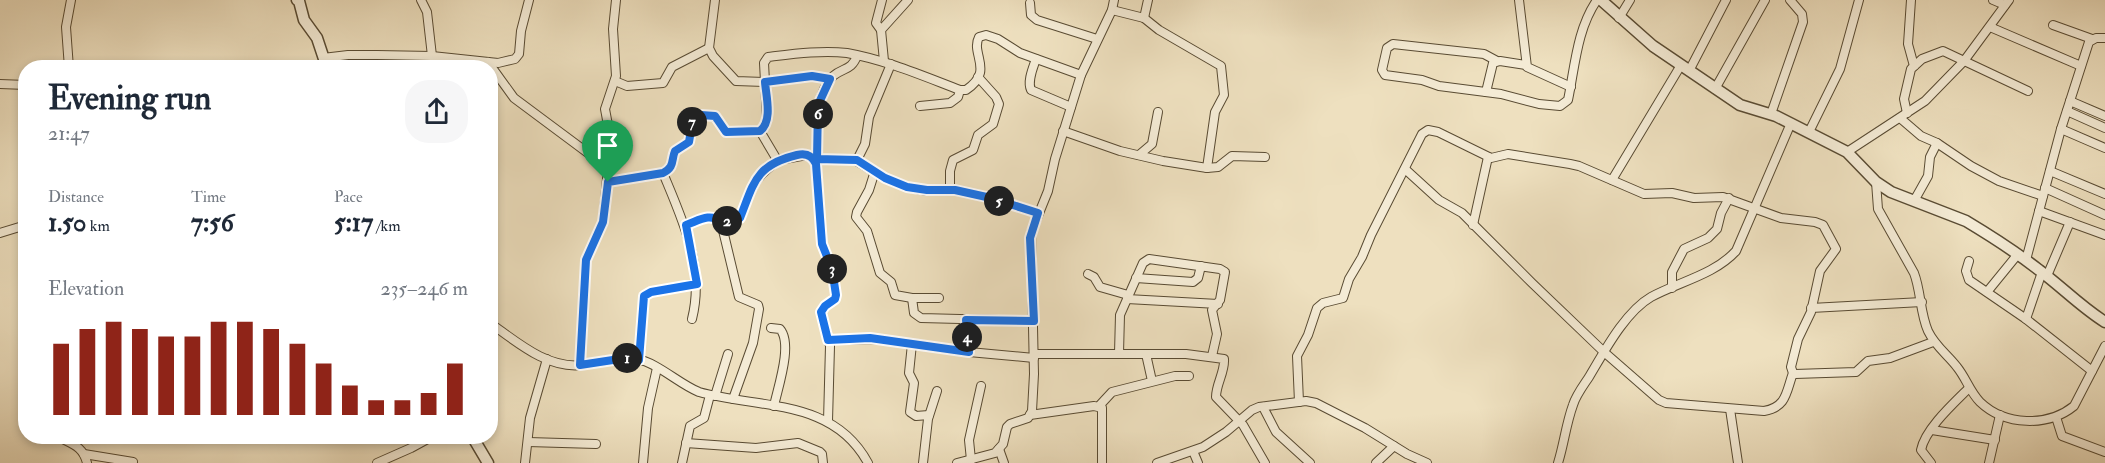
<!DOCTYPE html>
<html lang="en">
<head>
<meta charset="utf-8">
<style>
  body { margin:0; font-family:"IM FELL Double Pica",serif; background:#f6f6f7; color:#1f2937; height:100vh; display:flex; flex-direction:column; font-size:22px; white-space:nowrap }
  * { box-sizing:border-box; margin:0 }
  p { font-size:20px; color:#747a83 }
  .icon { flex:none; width:33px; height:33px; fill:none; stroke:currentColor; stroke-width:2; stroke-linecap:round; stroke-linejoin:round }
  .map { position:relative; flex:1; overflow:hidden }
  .details { position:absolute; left:18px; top:60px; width:480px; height:384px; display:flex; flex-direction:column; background:#fff; border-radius:24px; box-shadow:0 3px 9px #0003 }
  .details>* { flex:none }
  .pin { position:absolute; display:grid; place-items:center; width:51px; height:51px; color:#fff; margin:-62px -26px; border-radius:50% 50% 50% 0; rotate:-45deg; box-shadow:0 0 6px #0007 }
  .pin .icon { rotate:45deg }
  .km { position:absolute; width:30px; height:30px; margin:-15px; border-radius:50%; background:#222; color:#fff; font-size:16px; line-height:30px; text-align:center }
  .round { display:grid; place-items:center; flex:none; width:63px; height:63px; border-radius:24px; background:#f6f6f7 }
  .head { display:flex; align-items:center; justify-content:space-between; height:102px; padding:0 30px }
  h1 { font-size:33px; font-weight:700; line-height:45px }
  .metrics { display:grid; grid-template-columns:repeat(3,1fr); gap:9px; height:102px; padding:6px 30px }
  .metrics div { display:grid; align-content:center }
  .metrics b { font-size:26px; font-weight:700 }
  .metrics small { font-size:16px; font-weight:400 }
  .metrics p { font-size:16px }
  .chart { height:168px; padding:12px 30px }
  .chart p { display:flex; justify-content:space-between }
  .chart svg { width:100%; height:108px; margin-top:6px; stroke:#8f2418; stroke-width:6 }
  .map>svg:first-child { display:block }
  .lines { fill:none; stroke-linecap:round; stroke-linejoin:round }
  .minor-casing { stroke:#594b33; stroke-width:10 }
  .tertiary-casing { stroke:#594b33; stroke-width:13 }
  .minor { stroke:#f4ebd5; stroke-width:8 }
  .tertiary { stroke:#f4ebd5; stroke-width:10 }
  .route-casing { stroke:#fff; stroke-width:12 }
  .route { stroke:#1a73e8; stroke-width:8 }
</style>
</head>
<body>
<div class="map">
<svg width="2105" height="463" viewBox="0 0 2105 463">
  <rect width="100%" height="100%" fill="#eee0bf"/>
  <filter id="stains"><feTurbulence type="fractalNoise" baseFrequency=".00333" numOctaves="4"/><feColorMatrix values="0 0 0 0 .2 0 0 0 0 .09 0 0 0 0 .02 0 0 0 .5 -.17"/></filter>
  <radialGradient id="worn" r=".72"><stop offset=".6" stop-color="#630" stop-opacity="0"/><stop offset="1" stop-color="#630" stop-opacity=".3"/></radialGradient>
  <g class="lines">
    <defs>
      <g id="minor">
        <path d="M421,0L427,12L432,56"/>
        <path d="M715,0L709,48L713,56L736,81L765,82L812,76L830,79"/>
        <path d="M1519,0L1527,67L1571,87"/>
        <path d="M1911,0L1908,44L1914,66"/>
        <path d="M1993,0L2005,5"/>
        <path d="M1030,3L1031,15L1037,20L1097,39"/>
        <path d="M1112,10L1144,18L1159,30L1221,66L1224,95L1215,112L1207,168"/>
        <path d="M1144,18L1148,0"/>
        <path d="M1619,18L1630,0"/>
        <path d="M2053,25L2092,39"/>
        <path d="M1990,27L2081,66"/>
        <path d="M881,30L876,23L882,0"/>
        <path d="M323,58L348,55H377L432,56L498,63L515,59L519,54L521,31L529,0"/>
        <path d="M1036,59C1033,68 1027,81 1031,90L1071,107"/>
        <path d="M884,61L881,30L908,0"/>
        <path d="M1497,61L1484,54L1393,44L1387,48L1382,70L1385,75L1422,80L1439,86L1501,94L1539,104L1560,106L1568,100C1575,66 1577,29 1597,0"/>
        <path d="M488,62L514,98L608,168"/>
        <path d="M69,68L66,27L71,0"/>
        <path d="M1689,71L1726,0"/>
        <path d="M615,81L627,86L663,83L672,67L709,48"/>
        <path d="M0,84L26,85"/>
        <path d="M1715,89L1765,0"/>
        <path d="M1486,92L1493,63L1500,61L1526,65"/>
        <path d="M2070,101L2105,116"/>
        <path d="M920,106L950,103L958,97L960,90"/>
        <path d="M2067,111L2105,128"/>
        <path d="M1907,113L1904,99L1911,69L1922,59L1943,51L2028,91"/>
        <path d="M1771,114L1803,22L1802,14L1790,0"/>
        <path d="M1900,118L1921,136L1937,143L1971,166L1999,181L2043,196"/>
        <path d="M2061,129L2105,148"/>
        <path d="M760,131L776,158L779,160L807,155L814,159L816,163L822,244L832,269L836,295L835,299L825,306L821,312L830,346L828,421"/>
        <path d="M1063,131L1120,151L1163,161L1207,168L1218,167L1232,156L1265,157"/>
        <path d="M1809,132L1840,69L1859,0"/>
        <path d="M1847,152L1925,101L1964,61L2009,0"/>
        <path d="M1139,155L1152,144L1158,112"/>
        <path d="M814,159H853L885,178L907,187L927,191L950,189L991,198L1039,213"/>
        <path d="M817,159C818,135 813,95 833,76C844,67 851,71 857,56"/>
        <path d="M857,160L865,144L869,117L891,64"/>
        <path d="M1405,169L1439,200L1462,213L1532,283L1604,352L1659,400L1666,403L1764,411C1787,407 1786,392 1793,373"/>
        <path d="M875,171L869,190L857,212L856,217L867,231L880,273L891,282L895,295L912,298H939"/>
        <path d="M2050,171L2105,194"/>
        <path d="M663,173C683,221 705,267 692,319"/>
        <path d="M1612,180L1681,65"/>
        <path d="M608,182L663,173C675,167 671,161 675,151L689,142L691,123L697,116H715L726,132L760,131L764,127L767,119L764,63L768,57C793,54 822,50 847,53C886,60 923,76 960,90H966C995,71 970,54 979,37L986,35L998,39L1020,53L1081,75"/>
        <path d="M1876,182L1878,209L1914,273C1921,291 1920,313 1928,331C1935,346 1948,355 1957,367C1966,378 1970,392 1980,402C2005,426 2048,427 2074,406L2105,346"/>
        <path d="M2045,188L2105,215"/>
        <path d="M950,189V171L953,160L973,150L978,135L993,124L999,104L996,97L978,77"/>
        <path d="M1914,201L1928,176L1930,157L1937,143"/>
        <path d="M2039,211L2105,235"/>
        <path d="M721,222L740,218C753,187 751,180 779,160"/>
        <path d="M685,225C697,221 710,212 721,222L739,297L758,305L759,309L753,343L733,399"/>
        <path d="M1473,225L1488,157"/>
        <path d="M0,233L26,225"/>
        <path d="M2026,260L2061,129L2089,42L2096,38H2105"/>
        <path d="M1969,261L1966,271L1969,280L2026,319L2092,371"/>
        <path d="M1088,274L1094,277L1100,287L1128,295"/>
        <path d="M2047,276L2070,222"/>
        <path d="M1136,278L1193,282L1198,278L1201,266"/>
        <path d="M1672,288V272L1684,249L1708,238L1717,229L1721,213L1729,198"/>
        <path d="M1987,292L2018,254"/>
        <path d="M912,298L914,313L921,318L1034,321"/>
        <path d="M1127,299L1218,304"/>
        <path d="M1811,308L1922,302"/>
        <path d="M2026,319L2042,272"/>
        <path d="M966,320L969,352"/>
        <path d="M490,323C517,342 547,369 582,365C600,363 619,356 637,359C658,363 679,384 699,392C760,409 833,398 868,463"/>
        <path d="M771,328L780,329C793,344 778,387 774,406"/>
        <path d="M828,340L878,339L969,352L1034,358"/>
        <path d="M912,344L909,373L914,383L910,412L916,416L929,415"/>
        <path d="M1119,353L1120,315L1143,263L1149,259L1220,269L1225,272L1220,300L1212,310L1217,334L1212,356"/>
        <path d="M1034,354H1186L1224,359C1225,372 1216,384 1216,397L1243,425L1265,463"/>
        <path d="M1146,354L1152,381"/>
        <path d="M639,360L644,296L651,292L697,284"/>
        <path d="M580,365L586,260L603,222L608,168L611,157L610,136L605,109L616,76L613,29L616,0"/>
        <path d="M715,396L728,354"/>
        <path d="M1299,402L1297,356L1308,335L1317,308L1323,303L1343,298L1349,279L1362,257L1371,235L1422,134L1428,130L1438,132L1491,158L1508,154L1570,164L1579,166L1644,194L1672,193L1694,198L1723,197L1781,218L1815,222L1823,225L1836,249L1820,271L1811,312L1798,339L1791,367L1793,373L1795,374L1856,372L1868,361L1890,358L1933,342"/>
        <path d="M1099,406L1112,392L1175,376H1189"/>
        <path d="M1263,407L1276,432L1310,463"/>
        <path d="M1730,409L1738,463"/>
        <path d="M1030,415L1094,406L1102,408V463"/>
        <path d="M2056,417L2062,436L2105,452"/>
        <path d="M1932,430L1995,440"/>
        <path d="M57,436C72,444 83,446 87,463"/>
        <path d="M528,442L596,444"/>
        <path d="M686,443L756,448L798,443L820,452L822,454L823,463"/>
        <path d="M999,449L1004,463"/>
        <path d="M1193,451L1198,463"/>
        <path d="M84,454L133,462"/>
        <path d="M971,460L969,440L981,386"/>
        <path d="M377,463L411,448L433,436"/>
        <path d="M525,463L530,418L547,359"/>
        <path d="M643,463L648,408L657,368"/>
        <path d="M682,463L690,426L704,418L710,395"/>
        <path d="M923,463L928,419L937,391"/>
        <path d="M957,463L995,453L1003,444L1007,427L1010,424L1028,418L1032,411L1034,374L1031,233L1048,191L1055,159L1081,75L1112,10L1114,0"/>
        <path d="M1157,463L1203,447L1226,432L1252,410L1259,407L1306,401L1316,403L1365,428L1407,454L1427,463"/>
        <path d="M1376,463L1394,446"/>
        <path d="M1558,463C1564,444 1566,424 1573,405C1576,395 1583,386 1589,377C1604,352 1625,312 1651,297C1678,282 1714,275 1736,251L1791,123"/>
        <path d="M1931,463L1921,450C1925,429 1954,403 1969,388"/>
        <path d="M1989,463L2000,415"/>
      </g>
      <g id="tertiary">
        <path d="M297,0L299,1L304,20L317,38L327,68"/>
        <path d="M1601,0L1653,46L1740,105L1776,116L1847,152L1876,182L1891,192L1966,221C1991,236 2016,252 2039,270C2062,287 2081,307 2105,322"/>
        <path d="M472,436L488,463"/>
      </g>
    </defs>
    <use href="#minor" class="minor-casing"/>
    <use href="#tertiary" class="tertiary-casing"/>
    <use href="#minor" class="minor"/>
    <use href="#tertiary" class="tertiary"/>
  </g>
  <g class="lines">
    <defs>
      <path id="route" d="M812,76L830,79L818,105L817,159L857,160L885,178L907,187L927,190H955L991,198L1038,213L1030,238L1034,321L966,320L969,352L870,338L828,340L821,312L825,306L835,299L836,295L832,269L822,244L816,164C812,155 805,153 797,155C755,165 754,183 740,218L721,222C710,212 698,221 686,225L697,284L651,292L644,296L639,360L626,358L580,365L586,260L603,222L608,182L663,173C675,167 671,160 675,151L689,142L693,119L701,115L715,116L726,132L760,131C773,121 766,96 765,82Z"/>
    </defs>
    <use href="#route" class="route-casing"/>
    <use href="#route" class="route"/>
  </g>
  <rect width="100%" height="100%" filter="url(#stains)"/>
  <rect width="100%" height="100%" fill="url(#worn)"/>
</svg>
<div class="pin" style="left:608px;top:182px;background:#1e9e55"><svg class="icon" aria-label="arrive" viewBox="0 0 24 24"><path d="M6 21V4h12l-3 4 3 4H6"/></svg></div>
<b class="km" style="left:627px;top:358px">1</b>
<b class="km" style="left:727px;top:221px">2</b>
<b class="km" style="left:832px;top:269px">3</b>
<b class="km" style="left:967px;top:337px">4</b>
<b class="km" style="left:999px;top:201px">5</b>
<b class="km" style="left:818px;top:114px">6</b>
<b class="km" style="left:692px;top:122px">7</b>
<section class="details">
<div class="head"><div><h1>Evening run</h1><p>21:47</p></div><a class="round"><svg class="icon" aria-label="share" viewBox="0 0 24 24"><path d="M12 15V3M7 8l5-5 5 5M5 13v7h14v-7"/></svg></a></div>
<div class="metrics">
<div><p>Distance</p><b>1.50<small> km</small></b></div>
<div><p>Time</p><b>7:56</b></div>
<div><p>Pace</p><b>5:17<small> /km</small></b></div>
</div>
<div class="chart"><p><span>Elevation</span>235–246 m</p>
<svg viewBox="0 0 160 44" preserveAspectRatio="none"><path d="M5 44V15M15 44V9M25 44V6M35 44V9M45 44V12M55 44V12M65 44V6M75 44V6M85 44V9M95 44V15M105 44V23M115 44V32M125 44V38M135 44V38M145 44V35M155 44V23"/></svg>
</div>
</section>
</div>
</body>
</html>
